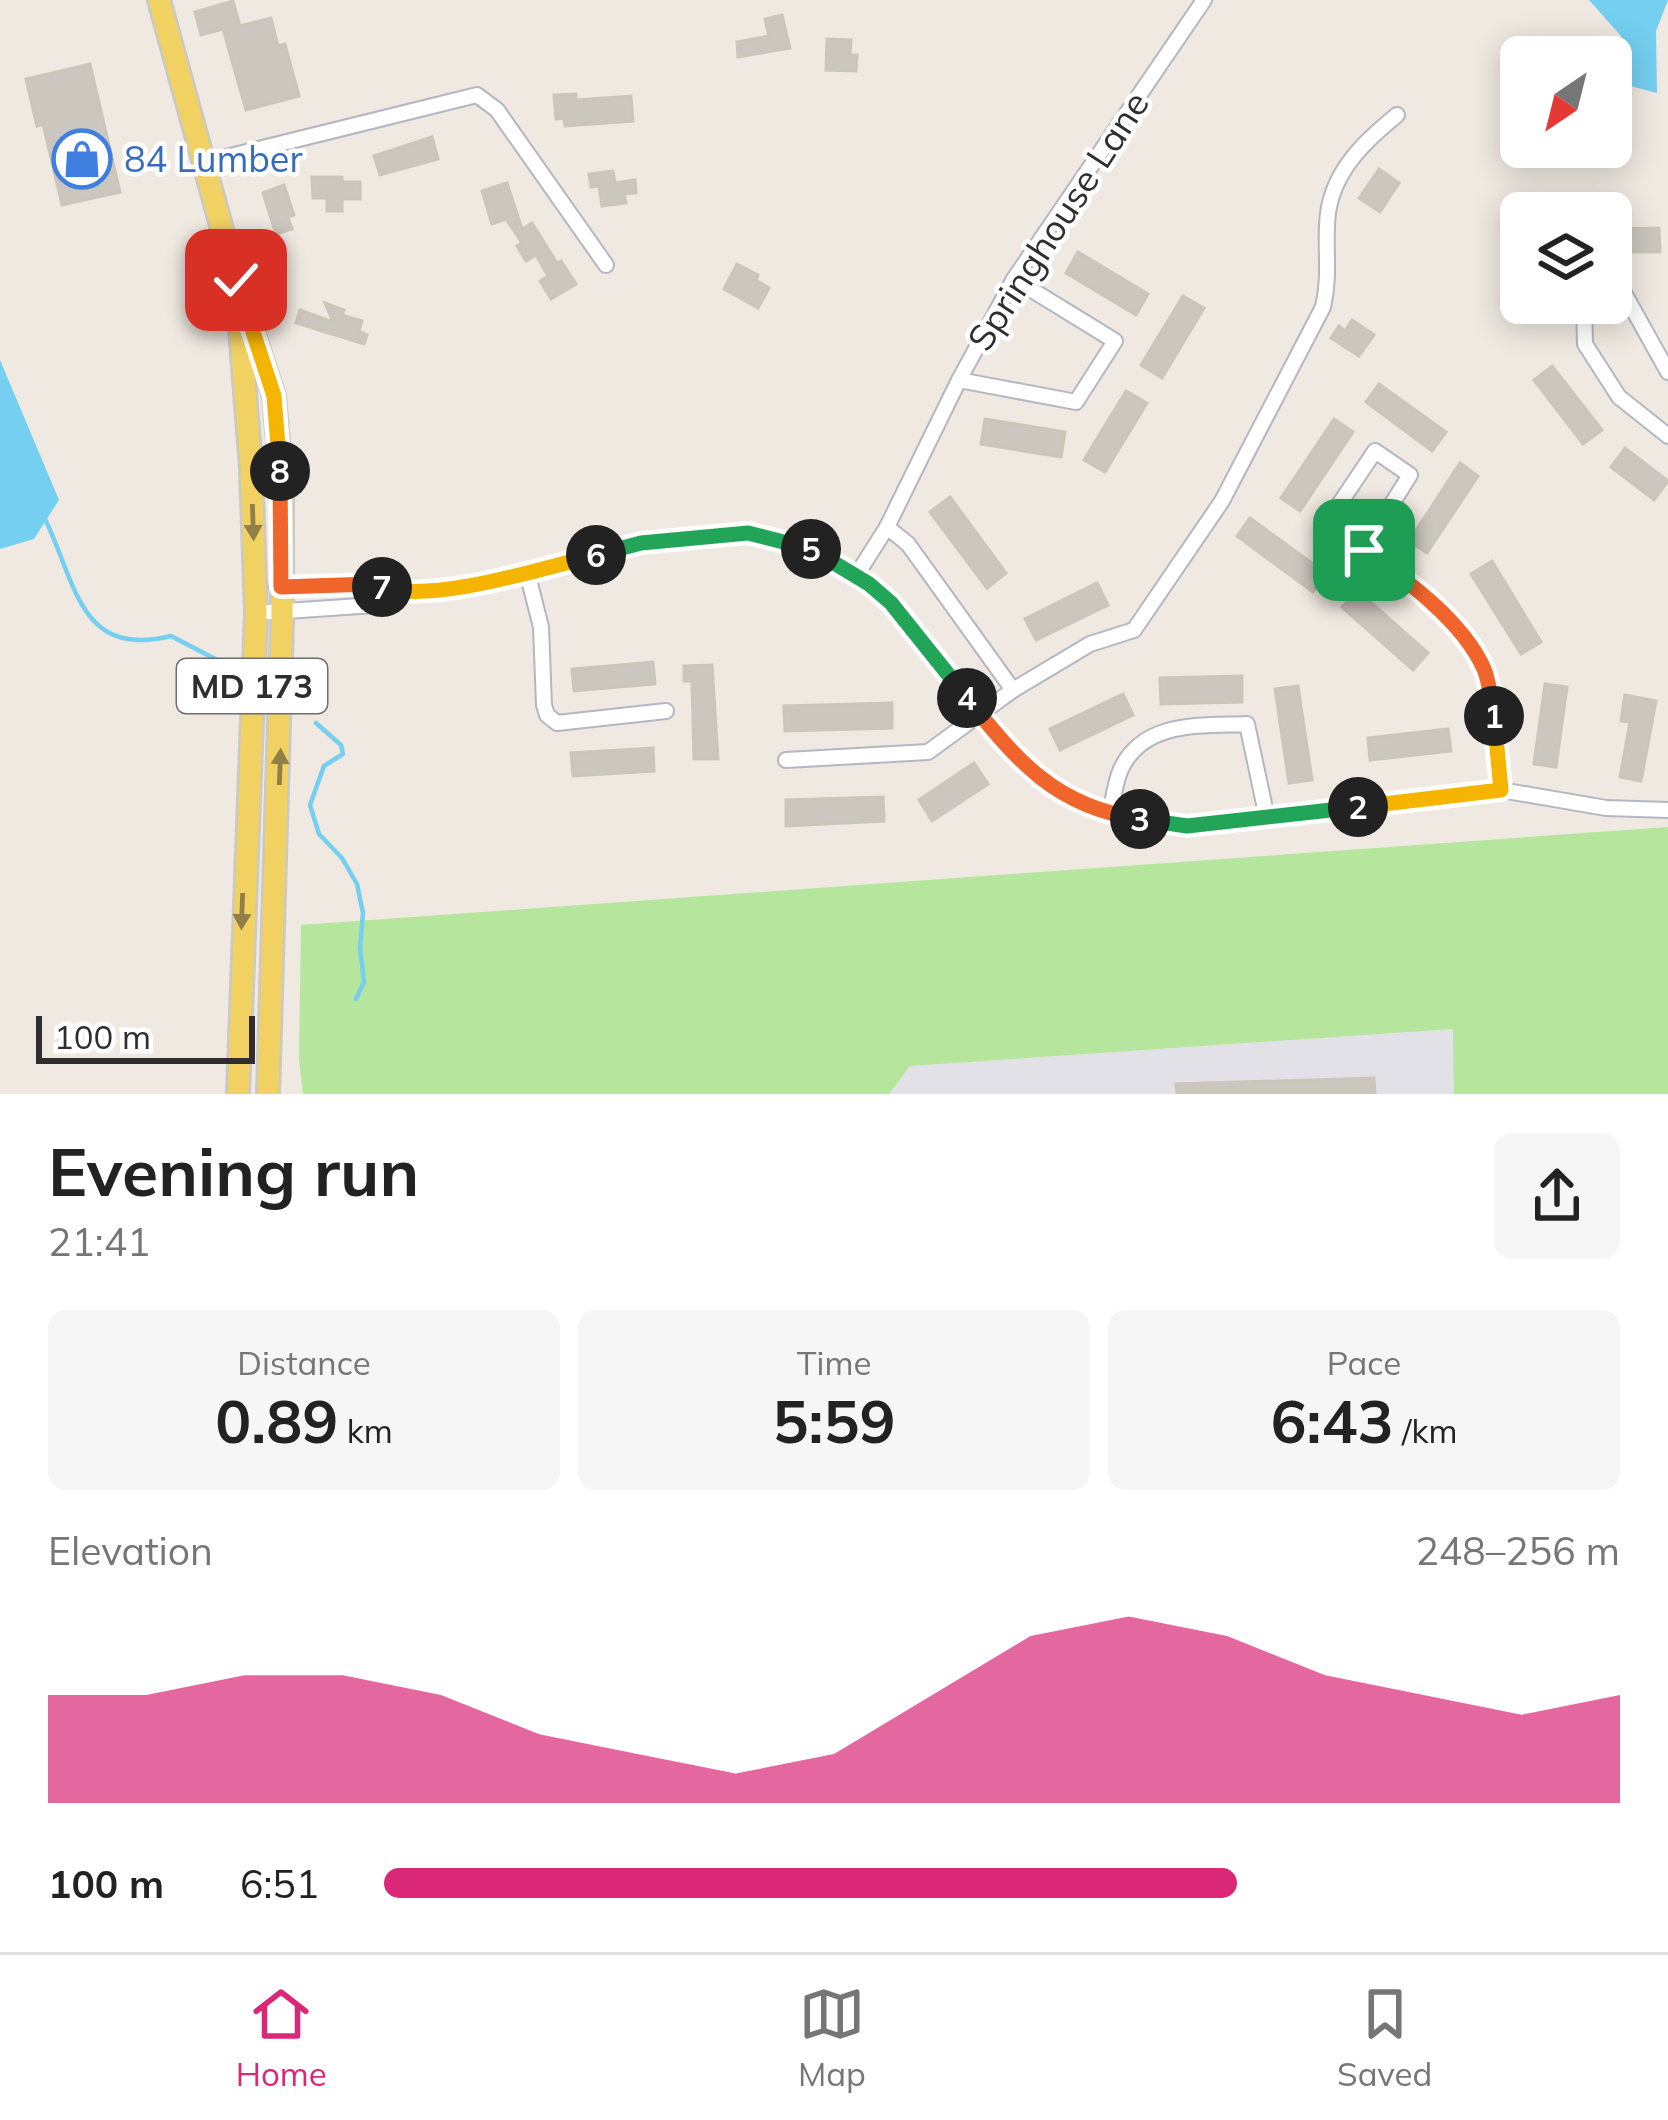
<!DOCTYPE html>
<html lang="en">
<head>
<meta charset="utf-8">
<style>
  body { margin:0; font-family:Mulish,sans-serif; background:#f6f6f6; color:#222; height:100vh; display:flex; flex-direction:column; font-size:45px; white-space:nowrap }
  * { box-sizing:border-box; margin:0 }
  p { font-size:39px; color:#767676 }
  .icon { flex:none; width:66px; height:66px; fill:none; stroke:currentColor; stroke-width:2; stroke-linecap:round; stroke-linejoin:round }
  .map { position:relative; height:1094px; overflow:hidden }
  .drawer { display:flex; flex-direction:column; background:#fff; flex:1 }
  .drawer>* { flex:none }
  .needle { width:78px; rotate:215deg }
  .fabs { position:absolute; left:1500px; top:36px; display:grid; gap:24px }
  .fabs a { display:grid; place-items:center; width:132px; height:132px; border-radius:18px; background:#fff; box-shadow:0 6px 30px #0003; font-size:60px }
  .scale { position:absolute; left:36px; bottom:30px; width:219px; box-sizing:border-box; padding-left:12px; border:6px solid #2e2e2e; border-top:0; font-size:33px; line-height:42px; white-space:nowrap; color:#2e2e2e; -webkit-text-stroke:9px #fff; paint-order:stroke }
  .pin { position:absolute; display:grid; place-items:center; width:102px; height:102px; color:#fff; margin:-51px; border-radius:24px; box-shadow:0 6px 18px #0006 }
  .km { position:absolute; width:60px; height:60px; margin:-30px; border-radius:50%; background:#222; color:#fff; font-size:33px; line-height:60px; text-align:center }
  .round { display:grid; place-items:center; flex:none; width:126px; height:126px; border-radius:18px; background:#f6f6f6 }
  .overview { display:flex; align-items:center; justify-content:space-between; height:204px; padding:0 48px }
  h1 { font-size:66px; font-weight:700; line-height:90px }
  .metrics { display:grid; grid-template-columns:repeat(3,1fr); gap:18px; height:204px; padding:12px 48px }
  .metrics div { display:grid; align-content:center; border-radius:18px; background:#f6f6f6; text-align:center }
  .metrics b { font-size:60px; font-weight:700 }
  .metrics small { font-size:33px; font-weight:400 }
  .metrics p { font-size:33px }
  .chart { height:336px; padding:24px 48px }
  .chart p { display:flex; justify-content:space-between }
  .chart svg { width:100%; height:216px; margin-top:12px; fill:#db2777; opacity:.7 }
  ul { padding:0 48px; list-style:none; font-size:39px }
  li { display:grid; grid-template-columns:192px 144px 1fr; align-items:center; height:90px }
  li i { height:30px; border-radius:15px; background:#db2777 }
  .tabs { display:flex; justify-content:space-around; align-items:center; height:168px; border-top:3px solid #e0e0e0; background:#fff; font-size:33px; color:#767676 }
  .tabs a { display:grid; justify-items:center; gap:6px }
  .tabs .selected { color:#db2777 }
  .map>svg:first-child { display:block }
  .industrial { fill:#e3e1e8 }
  .green { fill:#b6e59e }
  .water { fill:#75cff0 }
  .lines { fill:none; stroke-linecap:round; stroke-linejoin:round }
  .stream { stroke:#75cff0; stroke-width:4.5 }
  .building { fill:#cbc7bf; stroke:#cbc5ba; stroke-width:3 }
  .minor-casing { stroke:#b4b7c1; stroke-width:18 }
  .primary-casing { stroke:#c9c9c9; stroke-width:26 }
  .minor { stroke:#fff; stroke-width:14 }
  .primary { stroke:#f2d163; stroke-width:21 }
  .oneway { fill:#908048 }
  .split-1-casing { stroke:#fff; stroke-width:24 }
  .split-2-casing { stroke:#fff; stroke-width:24 }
  .split-3-casing { stroke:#fff; stroke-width:24 }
  .split-4-casing { stroke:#fff; stroke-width:24 }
  .split-5-casing { stroke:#fff; stroke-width:24 }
  .split-6-casing { stroke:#fff; stroke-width:24 }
  .split-7-casing { stroke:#fff; stroke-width:24 }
  .split-8-casing { stroke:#fff; stroke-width:24 }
  .split-9-casing { stroke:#fff; stroke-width:24 }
  .split-1 { stroke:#f0652b; stroke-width:15 }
  .split-2 { stroke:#f5b400; stroke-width:15 }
  .split-3 { stroke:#22a559; stroke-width:15 }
  .split-4 { stroke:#f0652b; stroke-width:15 }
  .split-5 { stroke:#22a559; stroke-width:15 }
  .split-6 { stroke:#22a559; stroke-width:15 }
  .split-7 { stroke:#f5b400; stroke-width:15 }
  .split-8 { stroke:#f0652b; stroke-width:15 }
  .split-9 { stroke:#f5b400; stroke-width:15 }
  .labels { text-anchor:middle; stroke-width:9; stroke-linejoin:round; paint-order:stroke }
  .shield { fill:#fff; stroke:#6d6d6d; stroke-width:3 }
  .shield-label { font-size:33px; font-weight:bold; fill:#2e2e2e }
  .shop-label { font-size:36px; fill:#366cbe; stroke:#fff; text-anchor:start }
  .street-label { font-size:36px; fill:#2e2e2e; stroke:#fff }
</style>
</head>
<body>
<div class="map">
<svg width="1668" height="1094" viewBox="0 0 1668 1094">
  <rect width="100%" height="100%" fill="#efe9e1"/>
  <path class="industrial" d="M1454,1029V1094H889L910,1066Z"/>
  <path class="green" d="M1668,827V1094H1454L1453,1029L910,1066L889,1094H303L299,1059L301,925Z"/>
  <g class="water">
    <path d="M1589,0H1668L1656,31L1657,93L1611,81V57H1606L1621,36Z"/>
    <path d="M0,360L59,500L34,539L0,549Z"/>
  </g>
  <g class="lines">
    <g class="stream">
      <path d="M45,519C76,582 79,659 171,636L223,663"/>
      <path d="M316,723L341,745L343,754L324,766L310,805L319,834L342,858L357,884L363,913L360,948L364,982L356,999"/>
    </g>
  </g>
  <g class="building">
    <path d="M233,1L240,26L271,18L278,46L285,44L299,96L246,110L223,29L201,35L195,12Z"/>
    <path d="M782,15L790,48L738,57L737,42L769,36L765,19Z"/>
    <path d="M827,39L851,40L850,55H857L856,71L826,70Z"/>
    <path d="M90,64L120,192L62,205L43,124L37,126L26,79Z"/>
    <path d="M576,94V100L631,96L633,121L565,126L564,118L556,119L554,95Z"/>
    <path d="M432,137L438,159L380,175L374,156Z"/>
    <path d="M1379,169L1399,183L1380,212L1359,198Z"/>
    <path d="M613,171L615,183L635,180L636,193L624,194L626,203L602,206L599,186L591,187L589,174Z"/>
    <path d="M312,177H342V182H360V199H342V211H327V198H313Z"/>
    <path d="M507,183L522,229L532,223L557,263L561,261L576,284L551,299L540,281L548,276L536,255L526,261L517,246L522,243L506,219L492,224L482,191Z"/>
    <path d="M284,185L294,215L288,217L292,229L276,234L263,193Z"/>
    <path d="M1659,228L1660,252H1611V229Z"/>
    <path d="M1078,252L1148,294L1136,315L1066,273Z"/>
    <path d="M737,264L758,275L756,280L769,288L758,308L724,289Z"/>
    <path d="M1183,296L1204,308L1162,378L1141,365Z"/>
    <path d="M325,303L344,310L342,315L362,321L359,331L367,335L364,344L296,323L300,310L333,322Z"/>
    <path d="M1352,320L1374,335L1359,356L1331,338L1339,326L1345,331Z"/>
    <path d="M1552,366L1602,430L1583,444L1534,380Z"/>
    <path d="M1379,384L1446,432L1432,451L1366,402Z"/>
    <path d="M1126,391L1147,403L1105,472L1084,460Z"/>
    <path d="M985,419L1065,432L1061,457L981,444Z"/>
    <path d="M1334,419L1353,432L1300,511L1281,498Z"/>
    <path d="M1625,448L1668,481L1654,500L1611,467Z"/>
    <path d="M1460,463L1478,476L1427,553L1409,541Z"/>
    <path d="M950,497L1006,573L987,588L930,512Z"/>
    <path d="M1250,518L1327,574L1313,592L1237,536Z"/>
    <path d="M1492,561L1541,642L1521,654L1471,574Z"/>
    <path d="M1097,583L1108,605L1036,640L1025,619Z"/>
    <path d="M1357,590L1428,653L1413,670L1342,607Z"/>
    <path d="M653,662L655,684L574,691L572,669Z"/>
    <path d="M712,665L718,759H694L692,681H684V666Z"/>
    <path d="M1242,676V702L1161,704L1160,678Z"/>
    <path d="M1545,684L1567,687L1556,767L1534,764Z"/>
    <path d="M1298,686L1312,780L1289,783L1275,689Z"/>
    <path d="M1123,694L1133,715L1060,750L1050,729Z"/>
    <path d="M1625,695L1656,701L1641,781L1620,777L1630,722L1621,721Z"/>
    <path d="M892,703V728L785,731L784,706Z"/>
    <path d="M1448,729L1451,751L1370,760L1368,738Z"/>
    <path d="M653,748L654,771L573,776L571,753Z"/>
    <path d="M974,763L988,784L932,821L919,800Z"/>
    <path d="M883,797L884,821L786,826V800Z"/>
    <path d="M1374,1078L1375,1094H1177L1176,1084Z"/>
  </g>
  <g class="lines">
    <defs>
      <g id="minor">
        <path d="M206,162L477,95L497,110L606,265"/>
        <path d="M1611,286L1619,284L1668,372"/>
        <path d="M1584,303L1585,344L1619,397L1668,436"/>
        <path d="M959,380L1076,402L1115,341L1014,279"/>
        <path d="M1363,550L1410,475L1375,451L1326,524C1378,560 1457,609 1484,669C1499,705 1497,752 1501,790"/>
        <path d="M527,572L541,627L544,705L547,715L557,723L666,711"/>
        <path d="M856,576L887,527L959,380L1014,279L1204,0"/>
        <path d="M277,587L372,583L402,594"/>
        <path d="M256,613L375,605L402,594L477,583L641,543L748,533L812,549L869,584L891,603L1028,771L1110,815L1187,826L1501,790L1606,808L1668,810"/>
        <path d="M1013,690L1090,644L1134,630L1222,501L1323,307C1331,272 1324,246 1328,213C1334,170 1365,141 1397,115"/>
        <path d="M786,760L928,752L1013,690L908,544L887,527"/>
        <path d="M1110,815C1113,800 1115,782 1121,769C1144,720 1202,726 1247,724L1267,818"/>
      </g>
      <g id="primary">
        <path d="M159,0L236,280L274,396L282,487V620L268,1094"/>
        <path d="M238,1094L256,613L251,468L239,316"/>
      </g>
    </defs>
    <use href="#minor" class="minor-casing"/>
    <use href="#primary" class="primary-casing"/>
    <use href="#minor" class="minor"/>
    <use href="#primary" class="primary"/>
  </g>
  <defs><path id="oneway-solid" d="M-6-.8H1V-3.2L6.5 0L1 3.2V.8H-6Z" transform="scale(3)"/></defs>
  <g class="oneway">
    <use href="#oneway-solid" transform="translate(253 522) rotate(88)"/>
    <use href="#oneway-solid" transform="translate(280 767) rotate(-88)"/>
    <use href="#oneway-solid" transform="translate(242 911) rotate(92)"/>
  </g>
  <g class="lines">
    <defs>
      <path id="split-1" d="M1364,550C1405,579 1463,621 1484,669C1490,683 1491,701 1494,716"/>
      <path id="split-2" d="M1358,807L1501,790L1494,716"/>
      <path id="split-3" d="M1140,819L1187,826L1358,807"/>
      <path id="split-4" d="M967,698C1018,762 1056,807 1140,819"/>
      <path id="split-5" d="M811,549L869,584L891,603L967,698"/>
      <path id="split-6" d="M596,555L641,543L748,533L811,549"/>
      <path id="split-7" d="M382,587C432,604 543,568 596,555"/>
      <path id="split-8" d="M280,471L281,587L371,584L382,587"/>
      <path id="split-9" d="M236,280L274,396L280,471"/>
    </defs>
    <use href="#split-1" class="split-1-casing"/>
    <use href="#split-2" class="split-2-casing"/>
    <use href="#split-3" class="split-3-casing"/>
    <use href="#split-4" class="split-4-casing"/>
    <use href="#split-5" class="split-5-casing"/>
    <use href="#split-6" class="split-6-casing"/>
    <use href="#split-7" class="split-7-casing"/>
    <use href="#split-8" class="split-8-casing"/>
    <use href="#split-9" class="split-9-casing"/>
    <use href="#split-1" class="split-1"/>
    <use href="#split-2" class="split-2"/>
    <use href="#split-3" class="split-3"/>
    <use href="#split-4" class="split-4"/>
    <use href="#split-5" class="split-5"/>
    <use href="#split-6" class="split-6"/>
    <use href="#split-7" class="split-7"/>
    <use href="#split-8" class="split-8"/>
    <use href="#split-9" class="split-9"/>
  </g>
  <defs>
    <symbol id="shop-ring" viewBox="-11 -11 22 22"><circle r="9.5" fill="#fff" stroke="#3f7fe0" stroke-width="1.5"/><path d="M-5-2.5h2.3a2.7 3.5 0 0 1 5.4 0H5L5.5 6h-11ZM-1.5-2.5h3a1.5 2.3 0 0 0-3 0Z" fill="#3f7fe0"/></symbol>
  </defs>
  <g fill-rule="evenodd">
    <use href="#shop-ring" x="49" y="126" width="66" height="66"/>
  </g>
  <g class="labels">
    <rect class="shield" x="177" y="659" width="150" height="54" rx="9"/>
    <g class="shield-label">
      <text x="252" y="698">MD 173</text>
    </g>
    <g class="shop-label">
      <text x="124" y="172">84 Lumber</text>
    </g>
    <g class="street-label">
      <text transform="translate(1058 221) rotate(-57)" y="13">Springhouse Lane</text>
    </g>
  </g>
</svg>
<div class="fabs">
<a><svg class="needle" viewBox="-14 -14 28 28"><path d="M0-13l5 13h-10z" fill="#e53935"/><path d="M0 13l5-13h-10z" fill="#767676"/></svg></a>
<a><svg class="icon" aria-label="layers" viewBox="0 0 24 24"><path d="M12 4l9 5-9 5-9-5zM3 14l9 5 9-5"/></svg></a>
</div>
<div class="scale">100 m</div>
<div class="pin" style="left:1364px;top:550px;background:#1e9e55"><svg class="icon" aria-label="arrive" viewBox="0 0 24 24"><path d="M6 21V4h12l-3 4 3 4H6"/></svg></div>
<div class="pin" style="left:236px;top:280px;background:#d93025"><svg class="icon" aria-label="check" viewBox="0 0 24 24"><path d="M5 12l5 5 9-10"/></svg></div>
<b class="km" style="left:1494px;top:716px">1</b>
<b class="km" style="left:1358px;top:807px">2</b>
<b class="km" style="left:1140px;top:819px">3</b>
<b class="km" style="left:967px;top:698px">4</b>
<b class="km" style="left:811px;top:549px">5</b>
<b class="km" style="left:596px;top:555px">6</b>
<b class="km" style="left:382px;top:587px">7</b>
<b class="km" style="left:280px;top:471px">8</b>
</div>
<section class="drawer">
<div class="overview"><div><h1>Evening run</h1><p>21:41</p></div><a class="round"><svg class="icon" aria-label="share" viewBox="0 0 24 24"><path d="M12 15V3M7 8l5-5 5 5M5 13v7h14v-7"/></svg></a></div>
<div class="metrics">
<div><p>Distance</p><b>0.89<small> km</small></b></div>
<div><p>Time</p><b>5:59</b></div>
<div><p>Pace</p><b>6:43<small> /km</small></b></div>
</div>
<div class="chart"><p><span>Elevation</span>248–256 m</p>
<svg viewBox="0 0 160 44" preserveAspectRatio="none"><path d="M0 44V22L10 22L20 18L30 18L40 22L50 30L60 34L70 38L80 34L90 22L100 10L110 6L120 10L130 18L140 22L150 26L160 22V44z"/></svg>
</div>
<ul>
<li><b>100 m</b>6:51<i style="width:69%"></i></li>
</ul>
</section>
<nav class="tabs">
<a class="selected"><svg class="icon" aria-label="home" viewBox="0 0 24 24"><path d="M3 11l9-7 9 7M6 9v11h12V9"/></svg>Home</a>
<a><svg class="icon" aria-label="map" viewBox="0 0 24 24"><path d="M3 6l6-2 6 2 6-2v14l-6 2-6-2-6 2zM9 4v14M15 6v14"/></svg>Map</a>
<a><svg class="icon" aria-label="saved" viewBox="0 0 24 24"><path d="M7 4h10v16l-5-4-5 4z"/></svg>Saved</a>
</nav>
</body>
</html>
